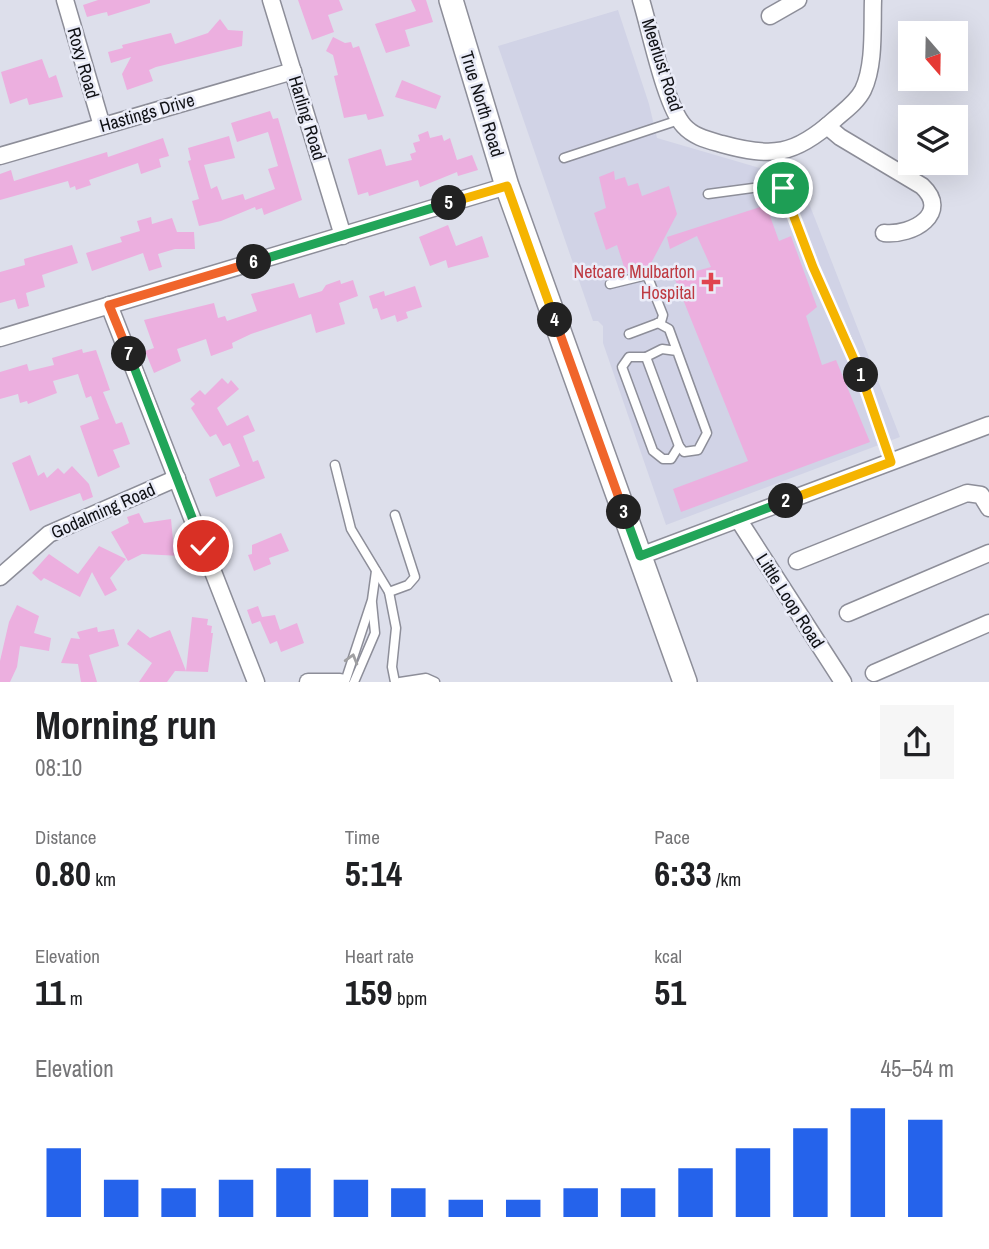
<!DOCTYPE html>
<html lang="en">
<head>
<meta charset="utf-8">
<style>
  body { margin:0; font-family:"Archivo Narrow",sans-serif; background:#f6f6f6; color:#202124; height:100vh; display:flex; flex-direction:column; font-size:26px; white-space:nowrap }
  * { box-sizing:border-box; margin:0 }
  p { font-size:23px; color:#757577 }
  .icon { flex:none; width:38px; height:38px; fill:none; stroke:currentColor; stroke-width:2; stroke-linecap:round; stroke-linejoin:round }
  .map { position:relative; height:682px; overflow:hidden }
  .drawer { display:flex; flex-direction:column; background:#fff; flex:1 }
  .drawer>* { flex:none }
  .needle { width:46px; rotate:160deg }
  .fabs { position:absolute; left:898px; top:21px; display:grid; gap:14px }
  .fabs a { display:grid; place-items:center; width:70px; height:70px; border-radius:0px; background:#fff; box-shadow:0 7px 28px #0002; font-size:35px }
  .pin { position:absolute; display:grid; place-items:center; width:60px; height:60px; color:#fff; margin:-30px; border:4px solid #fff; border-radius:50%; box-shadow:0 2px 7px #0007 }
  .km { position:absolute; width:35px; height:35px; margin:-18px; border-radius:50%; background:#222; color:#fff; font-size:19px; line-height:35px; text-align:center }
  .round { display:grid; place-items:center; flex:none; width:74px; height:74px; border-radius:0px; background:#f6f6f6 }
  .overview { display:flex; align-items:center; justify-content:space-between; height:119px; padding:0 35px }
  h1 { font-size:38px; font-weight:700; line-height:52px }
  .figures { display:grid; grid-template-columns:repeat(3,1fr); gap:10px; height:119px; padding:7px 35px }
  .figures div { display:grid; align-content:center }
  .figures b { font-size:35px; font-weight:700 }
  .figures small { font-size:19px; font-weight:400 }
  .figures p { font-size:19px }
  .chart { height:196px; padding:14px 35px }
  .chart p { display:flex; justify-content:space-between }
  .chart svg { width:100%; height:126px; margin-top:7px; stroke:#2563eb; stroke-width:6 }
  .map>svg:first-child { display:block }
  .built { fill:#d1d3e6 }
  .building { fill:#ecafdf }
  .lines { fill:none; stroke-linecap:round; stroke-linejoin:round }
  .lane-casing { stroke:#8d8e99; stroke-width:11 }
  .street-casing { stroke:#8d8e99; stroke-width:19 }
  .secondary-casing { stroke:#8d8e99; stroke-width:26 }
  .lane { stroke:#fff; stroke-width:8 }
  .street { stroke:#fff; stroke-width:16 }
  .secondary { stroke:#fff; stroke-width:23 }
  .oneway { stroke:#a0a0a2 }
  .split-1-casing { stroke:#fff; stroke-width:14 }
  .split-2-casing { stroke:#fff; stroke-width:14 }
  .split-3-casing { stroke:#fff; stroke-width:14 }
  .split-4-casing { stroke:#fff; stroke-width:14 }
  .split-5-casing { stroke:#fff; stroke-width:14 }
  .split-6-casing { stroke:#fff; stroke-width:14 }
  .split-7-casing { stroke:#fff; stroke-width:14 }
  .split-8-casing { stroke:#fff; stroke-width:14 }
  .split-1 { stroke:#f5b400; stroke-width:9 }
  .split-2 { stroke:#f5b400; stroke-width:9 }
  .split-3 { stroke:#22a559; stroke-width:9 }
  .split-4 { stroke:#f0652b; stroke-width:9 }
  .split-5 { stroke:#f5b400; stroke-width:9 }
  .split-6 { stroke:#22a559; stroke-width:9 }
  .split-7 { stroke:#f0652b; stroke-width:9 }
  .split-8 { stroke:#22a559; stroke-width:9 }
  .health-dot { fill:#e0444e; stroke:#eaecf8; stroke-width:2.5 }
  .labels { text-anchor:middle; stroke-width:5; stroke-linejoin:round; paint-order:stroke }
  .street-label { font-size:18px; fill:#111216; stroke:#eaecf8 }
  .health-label { font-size:18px; fill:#be3a42; stroke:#eaecf8; text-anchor:end }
</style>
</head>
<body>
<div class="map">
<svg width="989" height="682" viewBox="0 0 989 682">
  <rect width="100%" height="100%" fill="#dddfeb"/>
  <path class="built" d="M618,10L649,104L657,138L773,172L798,175L900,437L666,525L603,343V326L598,321H593L498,46Z"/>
  <g class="building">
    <path d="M98,0H150V3L108,16L107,12L102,13L87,17L83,5Z"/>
    <path d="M298,0H339L343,10L328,15L334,32L312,40Z"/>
    <path d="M411,0H426L433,22L405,30L410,46L386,53L375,24L416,11Z"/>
    <path d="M220,19L228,30L243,31L242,46L156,67L149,70L153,81L127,90L122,74L131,57L111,63L108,52L123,48L122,45L171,33L175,44L208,33Z"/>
    <path d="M333,37L345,43L351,42L353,48L359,46L384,116L368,120L366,114L344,118L334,76L338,75L333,55L326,51Z"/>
    <path d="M42,59L49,78L56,75L63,97L29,105L27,98L10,104L1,72Z"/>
    <path d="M402,80L441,96L436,109L395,97Z"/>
    <path d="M270,111L273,119L278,118L302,200L264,215L262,208L256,210L255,207L221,221L199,226L192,201L199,199L188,161L191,160L188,148L229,136L235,158L204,165L211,189L217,186L222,200L243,194L245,200L275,189L268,169L278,166L268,132L237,142L231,123Z"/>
    <path d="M428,131L430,138L442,135L444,141L450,138L457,160L472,155L478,170L458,176L457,172L420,187L418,180L369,196L368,192L358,195L348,159L381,149L386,166L412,160L410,154L416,152L413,143L420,141L418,135Z"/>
    <path d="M163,138L169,156L159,159L161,167L141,174L138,163L89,180L91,185L76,190L75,186L70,188L68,181L0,200V174L11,170L14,181L107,152L108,157Z"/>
    <path d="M614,171L615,180L625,177L628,186L638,183L642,196L669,186L677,214L648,269L626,273L617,245L606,250L594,213L606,208L599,177Z"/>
    <path d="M766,205L779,241L791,236L817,307L806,316L822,365L836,360L870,442L681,512L673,489L748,461L674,277L711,267L697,236L670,249L667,237Z"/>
    <path d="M151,217L152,224L172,218L177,232H194L195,249H175L158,254L162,267L149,271L143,253L92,271L86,253L122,242L120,237L140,231L137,221Z"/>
    <path d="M448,225L456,246L482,236L489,257L448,268L446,260L430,266L419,237Z"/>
    <path d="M72,245L78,263L42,275L45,287L26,293L29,306L18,309L15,299L0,303V272L25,265L24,259Z"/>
    <path d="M340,280L341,284L353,280L358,296L339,303L345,324L316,333L311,314L251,334L232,343L233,348L211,356L206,339L177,349L181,361L154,373L145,351L154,348L144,320L214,303L218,318L225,316L227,321L257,311L251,294L294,283L299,298L322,291L326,285Z"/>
    <path d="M415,286L422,307L406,312L408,318L397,322L395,315L381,320L377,308L373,309L369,296L384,291L385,296Z"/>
    <path d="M82,349L83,353L96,350L110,390L103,392L116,424L122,422L130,444L113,450L120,467L98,477L80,426L99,419L91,396L86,398L78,374L53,381L57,393L28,404L27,401L20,403L18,394L0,399V372L27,364L29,371L54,365L52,358Z"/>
    <path d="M222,378L228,384L231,380L239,389L217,408L227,426L248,415L255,431L243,436L253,462L258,460L265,478L216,497L209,479L240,466L230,443L223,446L216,434L210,437L205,430L191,408L195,404L190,399L200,390L205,395Z"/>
    <path d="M30,455L38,476L44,472L47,478L58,468L64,474L72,466L89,484L93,497L83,501L80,493L30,511L12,463Z"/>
    <path d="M139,513L144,523L171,519L173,540L180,545L181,556L142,554L128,561L111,532L129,523L127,517Z"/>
    <path d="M281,533L289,551L269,558L271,564L254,571L248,555L252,554V545Z"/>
    <path d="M99,546L126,559L110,578L117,590L105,596L92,572L80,597L44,578L41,581L32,573L49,554L78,574Z"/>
    <path d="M17,605L39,616L34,633L51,638L49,651L20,646L17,667L10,682H0V661L9,622Z"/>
    <path d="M258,606L262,617L275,615L280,630L297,623L304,643L281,652L277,641L270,644L260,621L252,624L247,610Z"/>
    <path d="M192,617L208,619L207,625L212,626L211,633H213L208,672L175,671L167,682H139L152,663L127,644L138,629L150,638L170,630L186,671Z"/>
    <path d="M97,627L98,632L114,629L119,646L89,655L97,682H81L78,664L61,663L71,638L80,639L77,632Z"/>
  </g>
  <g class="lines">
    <defs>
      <g id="lane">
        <path d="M564,158L679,120"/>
        <path d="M779,185L781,152"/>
        <path d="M708,194L775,185L786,191L813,267L847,340L891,462"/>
        <path d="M610,284L647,275L663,315L661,322L629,334"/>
        <path d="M658,323L669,329L707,433L698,450L684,452L679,446L646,357L662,349L677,351"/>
        <path d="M646,357H629L622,367L653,451L663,459H671L679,446"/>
        <path d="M335,465L351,529L389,592L396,628L392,667L395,682"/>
        <path d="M389,592L408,585L415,577L395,515"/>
        <path d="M345,682L372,600L376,571"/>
        <path d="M354,682L375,633L372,603"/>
        <path d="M400,682L426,678L435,682"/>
      </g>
      <g id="street">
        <path d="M65,0L102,126"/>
        <path d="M271,0L343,236"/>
        <path d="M641,0C650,29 665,105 684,126C694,137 708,140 722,144C772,158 795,155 834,120C844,111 857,102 863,90C875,65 872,27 873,0"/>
        <path d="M770,16L798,0"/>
        <path d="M827,126L840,137L922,186C951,213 913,236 884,233"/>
        <path d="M0,156L293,71"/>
        <path d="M109,305L256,682"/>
        <path d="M0,338L507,186"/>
        <path d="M738,519L843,682"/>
        <path d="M640,556L989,425"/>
        <path d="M797,561L967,493L981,495L989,508"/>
        <path d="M0,577L49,534L177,478"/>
        <path d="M848,613L989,553"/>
        <path d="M874,673L989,623"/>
        <path d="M308,682H340"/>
      </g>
      <path id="secondary" d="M451,0L507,186L685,682"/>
    </defs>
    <use href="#lane" class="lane-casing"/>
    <use href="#street" class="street-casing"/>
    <use href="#secondary" class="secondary-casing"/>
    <use href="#lane" class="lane"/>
    <use href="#street" class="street"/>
    <use href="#secondary" class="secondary"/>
  </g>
  <defs><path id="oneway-chevron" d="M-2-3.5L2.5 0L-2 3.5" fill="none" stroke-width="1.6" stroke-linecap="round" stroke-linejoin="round" transform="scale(1.75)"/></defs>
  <use class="oneway" href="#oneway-chevron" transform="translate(352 659) rotate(-74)"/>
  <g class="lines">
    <defs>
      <path id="split-1" d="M783,188L813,267L861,375"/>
      <path id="split-2" d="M786,501L891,462L861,375"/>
      <path id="split-3" d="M624,512L640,556L786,501"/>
      <path id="split-4" d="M555,320L624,512"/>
      <path id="split-5" d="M449,203L507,186L555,320"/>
      <path id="split-6" d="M254,262L449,203"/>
      <path id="split-7" d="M129,354L109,305L254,262"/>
      <path id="split-8" d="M129,354L203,546"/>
    </defs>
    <use href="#split-1" class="split-1-casing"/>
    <use href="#split-2" class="split-2-casing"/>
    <use href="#split-3" class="split-3-casing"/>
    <use href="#split-4" class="split-4-casing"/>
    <use href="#split-5" class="split-5-casing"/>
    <use href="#split-6" class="split-6-casing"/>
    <use href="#split-7" class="split-7-casing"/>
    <use href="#split-8" class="split-8-casing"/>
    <use href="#split-1" class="split-1"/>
    <use href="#split-2" class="split-2"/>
    <use href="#split-3" class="split-3"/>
    <use href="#split-4" class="split-4"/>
    <use href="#split-5" class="split-5"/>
    <use href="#split-6" class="split-6"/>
    <use href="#split-7" class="split-7"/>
    <use href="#split-8" class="split-8"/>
  </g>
  <path class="health-dot" d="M707.5 271.5h7v7h7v7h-7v7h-7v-7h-7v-7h7z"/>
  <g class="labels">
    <g class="street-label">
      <text transform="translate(83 63) rotate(74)" y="6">Roxy Road</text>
      <text transform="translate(662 65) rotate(72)" y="6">Meerlust Road</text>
      <text transform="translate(482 104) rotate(73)" y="6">True North Road</text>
      <text transform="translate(147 113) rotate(-16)" y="6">Hastings Drive</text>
      <text transform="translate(307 118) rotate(73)" y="6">Harling Road</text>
      <text transform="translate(103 511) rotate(-24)" y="6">Godalming Road</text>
      <text transform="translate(790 601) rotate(57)" y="6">Little Loop Road</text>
    </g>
    <g class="health-label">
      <text x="695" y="278">Netcare Mulbarton<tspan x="695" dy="21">Hospital</tspan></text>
    </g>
  </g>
</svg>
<div class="fabs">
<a><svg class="needle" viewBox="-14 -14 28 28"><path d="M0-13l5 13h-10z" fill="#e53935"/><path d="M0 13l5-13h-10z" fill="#757577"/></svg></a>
<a><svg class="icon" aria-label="layers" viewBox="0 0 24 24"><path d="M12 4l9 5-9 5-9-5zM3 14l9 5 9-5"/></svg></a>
</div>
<div class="pin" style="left:783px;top:188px;background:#1e9e55"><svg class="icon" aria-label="arrive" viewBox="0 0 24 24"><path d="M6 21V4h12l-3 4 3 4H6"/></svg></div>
<div class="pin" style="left:203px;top:546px;background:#d93025"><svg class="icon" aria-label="check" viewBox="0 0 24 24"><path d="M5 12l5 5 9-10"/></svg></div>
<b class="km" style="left:861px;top:375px">1</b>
<b class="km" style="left:786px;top:501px">2</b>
<b class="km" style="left:624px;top:512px">3</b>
<b class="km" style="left:555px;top:320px">4</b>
<b class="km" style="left:449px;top:203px">5</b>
<b class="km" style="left:254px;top:262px">6</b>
<b class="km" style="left:129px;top:354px">7</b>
</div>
<section class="drawer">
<div class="overview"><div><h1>Morning run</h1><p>08:10</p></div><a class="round"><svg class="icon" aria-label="share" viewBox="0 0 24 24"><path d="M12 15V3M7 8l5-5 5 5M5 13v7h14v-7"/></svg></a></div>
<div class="figures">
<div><p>Distance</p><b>0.80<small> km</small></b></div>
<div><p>Time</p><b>5:14</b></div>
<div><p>Pace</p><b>6:33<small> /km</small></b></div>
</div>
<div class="figures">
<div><p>Elevation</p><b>11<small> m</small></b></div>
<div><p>Heart rate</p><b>159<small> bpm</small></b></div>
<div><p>kcal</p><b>51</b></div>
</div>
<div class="chart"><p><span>Elevation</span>45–54 m</p>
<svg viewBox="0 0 160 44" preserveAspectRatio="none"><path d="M5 44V20M15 44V31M25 44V34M35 44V31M45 44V27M55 44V31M65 44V34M75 44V38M85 44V38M95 44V34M105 44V34M115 44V27M125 44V20M135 44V13M145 44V6M155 44V10"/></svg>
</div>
</section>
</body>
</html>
